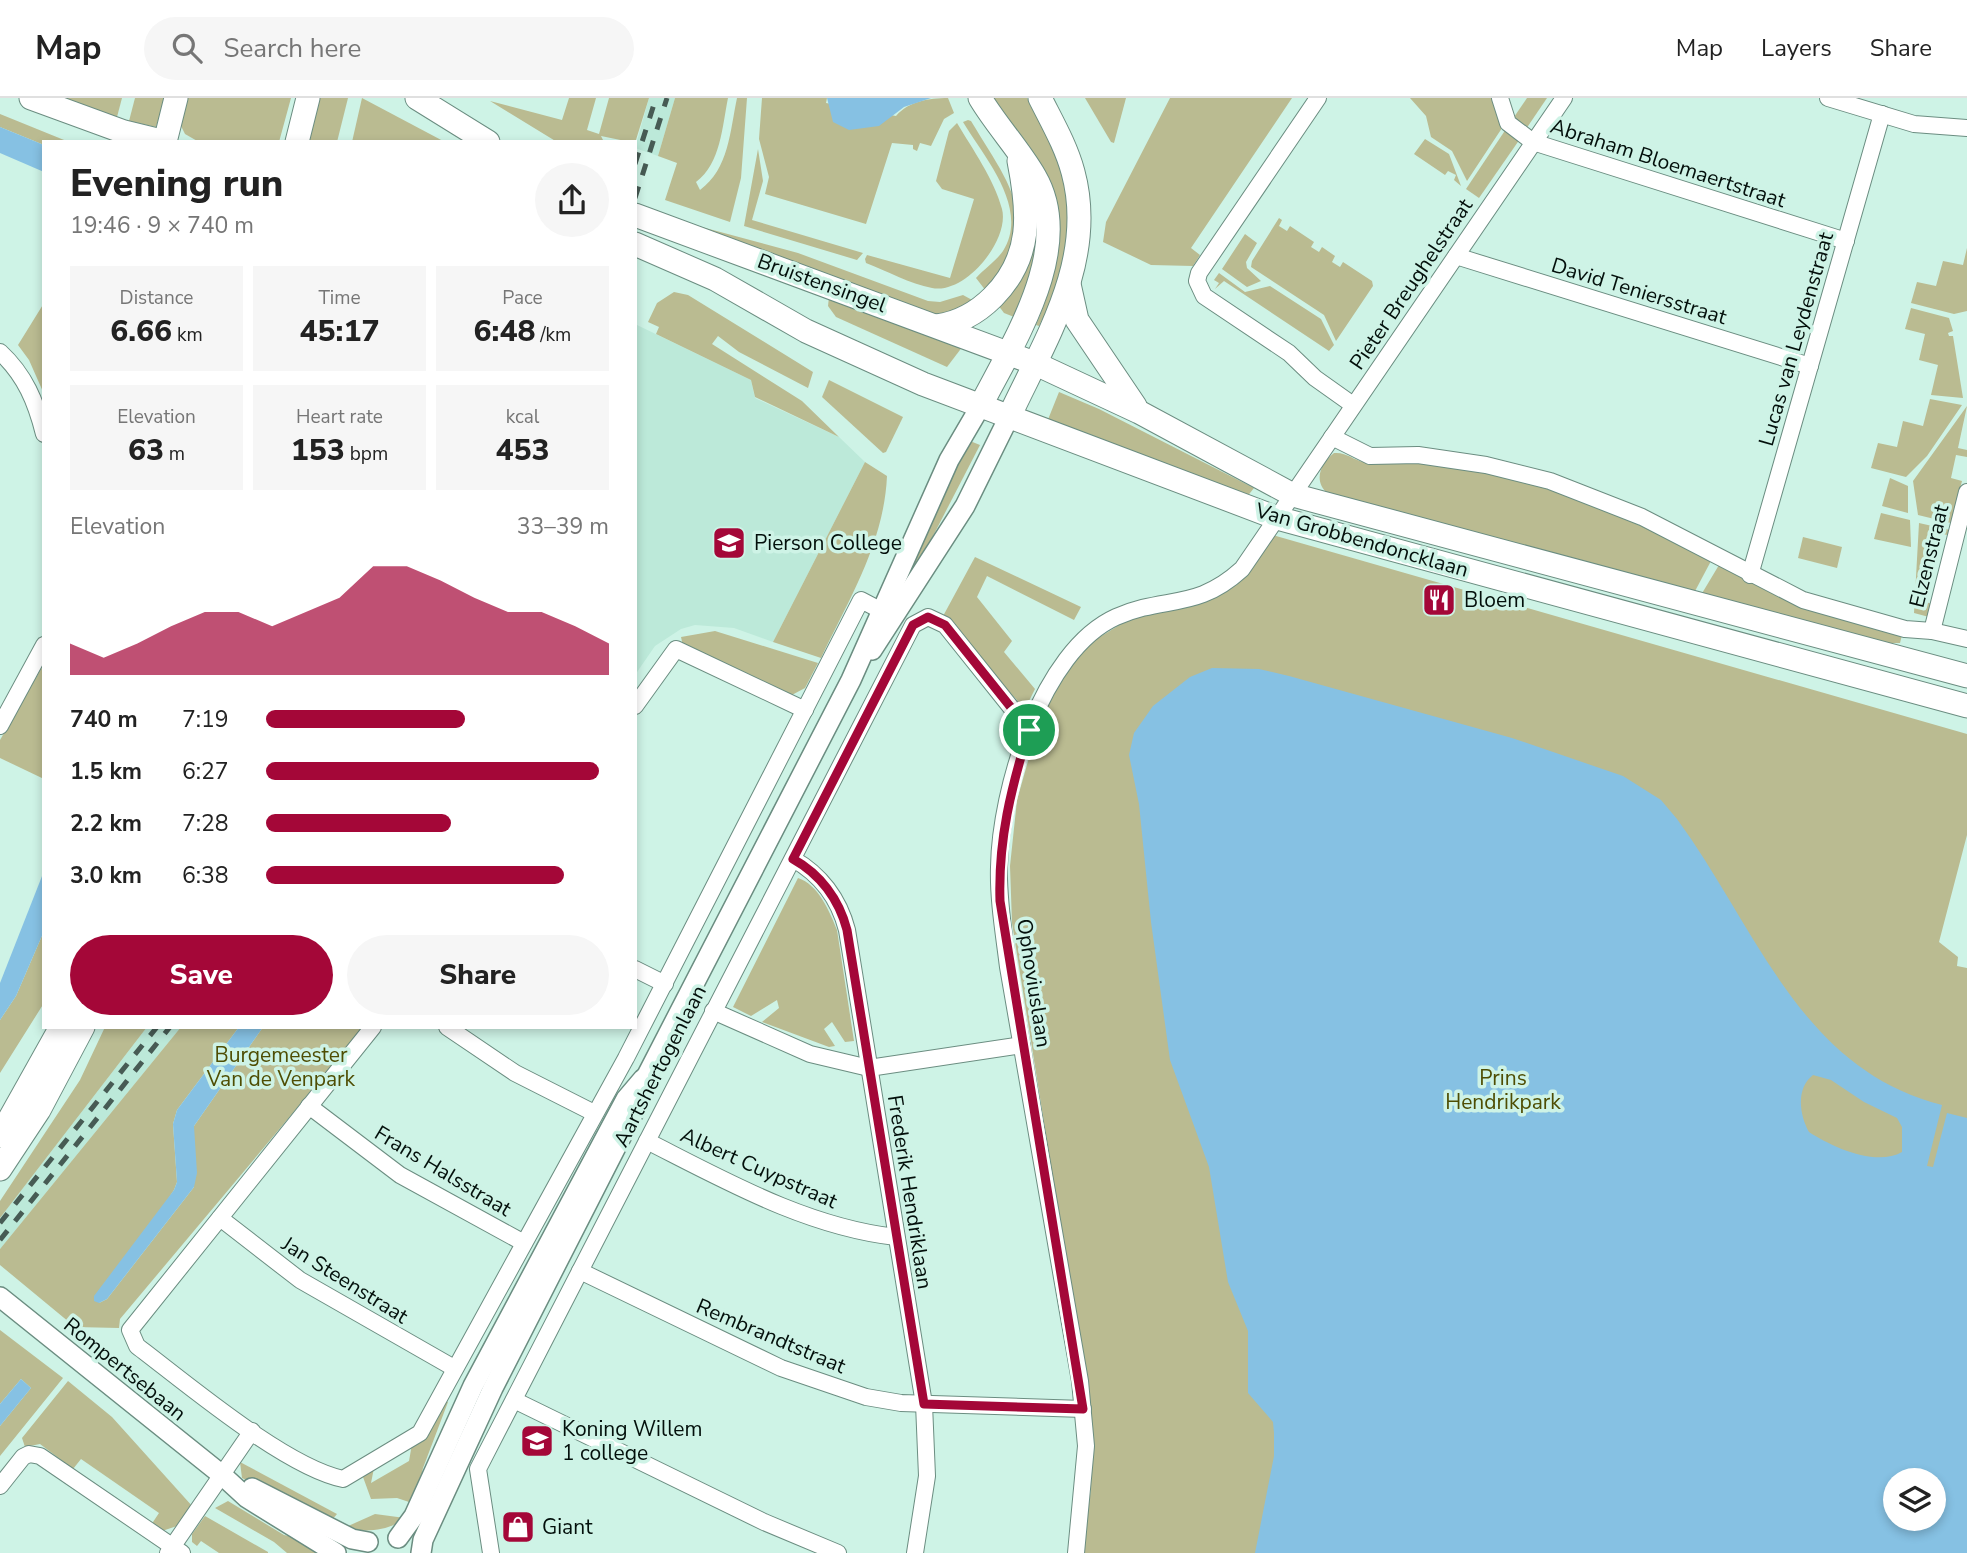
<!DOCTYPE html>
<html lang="en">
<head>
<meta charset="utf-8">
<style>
  body { margin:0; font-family:"Nunito Sans",sans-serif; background:#f6f6f6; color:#222; height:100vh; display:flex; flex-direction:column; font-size:26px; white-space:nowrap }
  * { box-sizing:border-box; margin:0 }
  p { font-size:23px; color:#767676 }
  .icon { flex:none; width:38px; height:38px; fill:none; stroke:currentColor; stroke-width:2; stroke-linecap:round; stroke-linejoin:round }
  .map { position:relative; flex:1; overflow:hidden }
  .panel { position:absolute; left:42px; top:42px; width:595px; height:889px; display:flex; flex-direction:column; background:#fff; border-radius:0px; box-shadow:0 4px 10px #0003 }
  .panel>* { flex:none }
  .fabs { position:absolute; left:1883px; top:1370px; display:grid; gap:14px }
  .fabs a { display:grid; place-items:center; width:63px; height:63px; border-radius:50%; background:#fff; box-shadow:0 4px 10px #0003; font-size:35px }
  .pin { position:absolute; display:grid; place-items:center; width:60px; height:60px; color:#fff; margin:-30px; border:4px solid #fff; border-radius:50%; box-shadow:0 2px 7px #0007 }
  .round { display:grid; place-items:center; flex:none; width:74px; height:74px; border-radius:37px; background:#f6f6f6 }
  .headline { display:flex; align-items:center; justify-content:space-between; height:119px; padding:0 28px }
  h1 { font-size:38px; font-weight:800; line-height:52px }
  .metrics { display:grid; grid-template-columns:repeat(3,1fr); gap:10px; height:119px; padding:7px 28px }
  .metrics div { display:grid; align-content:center; border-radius:0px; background:#f6f6f6; text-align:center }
  .metrics b { font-size:30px; font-weight:800 }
  .metrics small { font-size:19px; font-weight:400 }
  .metrics p { font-size:19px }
  .chart { height:196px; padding:14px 28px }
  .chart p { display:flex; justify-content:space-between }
  .chart svg { width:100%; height:126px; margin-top:7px; fill:#a40738; opacity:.7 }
  .cta { display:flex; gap:14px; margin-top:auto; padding:14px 28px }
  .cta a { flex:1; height:80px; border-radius:42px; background:#a40738; color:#fff; font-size:28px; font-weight:800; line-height:80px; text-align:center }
  .cta a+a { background:#f6f6f6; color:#222 }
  ul { padding:0 28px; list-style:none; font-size:23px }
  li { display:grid; grid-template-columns:112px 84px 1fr; align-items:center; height:52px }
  li i { height:18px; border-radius:9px; background:#a40738 }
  header { display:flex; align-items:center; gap:42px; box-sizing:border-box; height:98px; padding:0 35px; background:#fff; border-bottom:2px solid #e0e0e0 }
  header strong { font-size:33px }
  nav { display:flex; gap:38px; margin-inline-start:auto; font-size:24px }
  .search { width:490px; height:63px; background:#f6f6f6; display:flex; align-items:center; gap:18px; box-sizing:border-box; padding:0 24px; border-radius:38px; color:#767676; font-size:26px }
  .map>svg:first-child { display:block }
  .built { fill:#bce9d9 }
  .green { fill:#babb91; fill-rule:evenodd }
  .water { fill:#86c1e3; fill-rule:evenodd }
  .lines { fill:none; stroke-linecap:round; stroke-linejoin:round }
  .minor-casing { stroke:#6b8d81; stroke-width:18 }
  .tertiary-casing { stroke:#6b8d81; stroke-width:22 }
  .secondary-casing { stroke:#6b8d81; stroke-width:25 }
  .minor { stroke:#fff; stroke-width:16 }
  .tertiary { stroke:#fff; stroke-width:19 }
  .secondary { stroke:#fff; stroke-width:23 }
  .rail { stroke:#475b54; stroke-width:5; stroke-dasharray:12 12; stroke-linecap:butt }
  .route-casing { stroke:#fff; stroke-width:14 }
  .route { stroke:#a40738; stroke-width:9 }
  .labels { text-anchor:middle; stroke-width:7; stroke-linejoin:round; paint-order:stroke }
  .street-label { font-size:21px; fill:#030f0b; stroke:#cef3e6 }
  .poi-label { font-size:21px; fill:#030f0b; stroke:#cef3e6; text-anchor:start }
  .park-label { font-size:21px; fill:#4e4d03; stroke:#cef3e6 }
</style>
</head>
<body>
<header>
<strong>Map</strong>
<div class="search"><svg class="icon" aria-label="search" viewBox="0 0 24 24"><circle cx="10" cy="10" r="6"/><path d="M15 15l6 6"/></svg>Search here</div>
<nav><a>Map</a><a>Layers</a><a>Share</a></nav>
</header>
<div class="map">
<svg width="1967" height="1455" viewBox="0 0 1967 1455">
  <rect width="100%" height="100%" fill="#cef3e6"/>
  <g class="built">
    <path d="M649,0H675L658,58L635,50Z"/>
    <path d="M637,227L751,282L755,300L839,339L865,364L773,544L734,530L695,527L681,531L655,548L635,577Z"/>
    <path d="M147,929H181L0,1151V1120Z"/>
  </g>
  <g class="green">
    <path d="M61,0H122L117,19Z"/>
    <path d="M135,0H165L156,29L129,23Z"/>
    <path d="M184,0H291L279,44H199L185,36L180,26Z"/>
    <path d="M312,0H348L337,44H302Z"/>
    <path d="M362,0L445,44H352Z"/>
    <path d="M569,0H596L587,32L599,36L609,0H649L635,45L601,38L604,44H557L490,3L562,22Z"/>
    <path d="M675,0H728C722,29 721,65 696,84L700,92C729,71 730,33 737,0H747L741,80L730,124L665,102L677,65L658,58Z"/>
    <path d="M762,0H827L826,5L896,18C909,3 929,0 948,0L954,15L944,21L931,48L920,45L917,53L913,51V47L892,45L866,126L765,96L769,79L759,41Z"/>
    <path d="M992,0H1027L1056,53L1066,84L1070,115L1060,185L1039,228L1036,227C1063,165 1069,111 1031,52C1020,33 1004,18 992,0Z"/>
    <path d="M1085,0H1126L1114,45L1111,44Z"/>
    <path d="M1170,0H1292L1191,150L1200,157L1193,168L1151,167L1103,144L1106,124Z"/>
    <path d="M1410,0H1496L1504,27L1467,83L1452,53L1431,39L1426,18Z"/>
    <path d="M1527,0H1547L1524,34L1512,22Z"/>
    <path d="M0,16L69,44H44V47L0,29Z"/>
    <path d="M968,22L971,23C1012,91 1043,122 986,193L976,180C984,171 996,163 1003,153C1030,110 984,59 963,24Z"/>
    <path d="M957,25C973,52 994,81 1002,111C1010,142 965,197 932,190C910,186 887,173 866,165L865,161L867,157L950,180L974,101L942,91L936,83L949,33Z"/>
    <path d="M1506,31L1522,38L1479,100L1466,91Z"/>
    <path d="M1425,41L1449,56L1461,88L1454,82L1456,77L1448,73L1445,77L1414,56Z"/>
    <path d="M758,51L763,83L752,122L863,155L857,162L744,128Z"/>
    <path d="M1279,120L1282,122L1279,128L1287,133L1290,128L1314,144L1311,149L1319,154L1322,149L1335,158L1332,164L1340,169L1343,164L1372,183L1373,188L1336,243L1324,217L1251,169L1252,163Z"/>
    <path d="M1036,127L1041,142L1019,221L1004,215L998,207Z"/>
    <path d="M698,128L798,155L928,203L940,204L963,197L974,203L951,216H933Z"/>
    <path d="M1245,136L1257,145L1246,164L1247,170L1261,183L1247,189L1222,171Z"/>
    <path d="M1967,150V213L1954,216L1911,205L1917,184L1936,188L1943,163L1963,167Z"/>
    <path d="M1219,175L1245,194L1270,188L1321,221L1334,247L1329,253L1224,183L1215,191L1219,185L1214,182Z"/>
    <path d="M674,194L688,197L813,274L808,290L739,254L718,238L712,246L802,303L839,339L755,299L751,282L656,236L659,229L648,224L657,205Z"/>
    <path d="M829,199L963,248L947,269L836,219L828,208Z"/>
    <path d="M44,205V296L29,262L18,247Z"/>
    <path d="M1911,210L1949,220L1953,233L1948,235L1949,238H1953L1963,300L1931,297L1938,267L1919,262L1925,236L1905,231Z"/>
    <path d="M829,282L903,319L886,354L883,355L822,299Z"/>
    <path d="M1059,294L1099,311L1254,390L1246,400L1047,324Z"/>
    <path d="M1930,301L1962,307L1927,358L1906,379L1871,370L1878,345L1897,349L1903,323L1923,328Z"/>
    <path d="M1967,308L1958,350L1967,352V359L1956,357L1951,380L1962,383L1951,425L1918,417L1913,383Z"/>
    <path d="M970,343L980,347L933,438L901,491L943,394Z"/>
    <path d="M1334,355C1347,354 1353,362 1364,364C1378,366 1394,364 1407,364C1422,364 1436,367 1450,369C1544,382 1629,419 1711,463L1694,495L1327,395C1313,382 1321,365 1334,355Z"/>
    <path d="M865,364L887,378C884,445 849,501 821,560L773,544Z"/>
    <path d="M1890,380L1908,388V415L1882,408Z"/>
    <path d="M1881,415L1910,422L1911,449L1874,441Z"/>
    <path d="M1919,425L1950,432L1948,437L1942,436L1926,504L1932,506L1929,519L1914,515Z"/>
    <path d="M1269,436L1967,636V737L1939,844L1958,859L1957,868L1967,870V1455H1082L1091,1391L1092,1324L1012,825L1010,768L1017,702L1047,596L1075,554L1131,520L1202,504ZM1895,1382H1934V1421H1895Z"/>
    <path d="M1803,439L1842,449L1837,470L1798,460Z"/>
    <path d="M975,459L1081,509L1074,522L987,478L977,499L1012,543L1004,554L1035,591L1025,611L942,520Z"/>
    <path d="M1719,467L1799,507L1902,537L1900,545H1877L1701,497Z"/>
    <path d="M715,533L818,565L805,590L790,598L683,548L681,539Z"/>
    <path d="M44,566V681L0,660V642Z"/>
    <path d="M798,780C818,786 830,814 837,832L854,943L845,944L832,924L824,931L835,948L829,949L762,924L779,910L777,902L751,918L733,909Z"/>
    <path d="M44,833V905L0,975V922L16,898Z"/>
    <path d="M105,929H147L0,1120V1103L80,982Z"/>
    <path d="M181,929H239L177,1012L173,1026L177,1084L174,1092L99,1205L107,1201L194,1089V1028L263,929H365L120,1221L119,1230L75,1229L0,1167V1151Z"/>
    <path d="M0,1232L63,1280L0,1358V1328L31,1290L21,1281L0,1306Z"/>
    <path d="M68,1283L112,1319L193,1409L180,1427L162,1433L151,1427L159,1415L81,1361L73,1371L40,1346L25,1349L22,1340Z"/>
    <path d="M442,1301L448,1304L423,1370L415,1406L397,1400L371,1401L363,1379L374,1370L371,1385L409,1363L412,1346Z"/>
    <path d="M240,1364L337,1416L331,1423L242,1380Z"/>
    <path d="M228,1403L284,1437L307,1442L319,1455H287L274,1444L215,1410Z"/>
    <path d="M375,1416L405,1420C391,1432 364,1436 346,1429Z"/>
    <path d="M205,1418L268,1454V1455H219L201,1443L197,1448L192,1444V1436Z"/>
  </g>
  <g class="water">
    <path d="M827,0H931L904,9L879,28L849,32L833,24Z"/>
    <path d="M0,29L44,47V74L0,55Z"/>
    <path d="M1212,570L1259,571L1289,578L1512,640L1623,678L1661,702L1677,721C1756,828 1799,971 1942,1007L1927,1068L1933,1069L1947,1015L1967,1020V1455H1255L1274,1358V1335L1273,1324L1248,1295V1233L1228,1184L1209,1069L1170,962L1151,824L1139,706L1129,657L1134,635L1153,608L1190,579ZM1813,977L1831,982L1864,1004L1897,1020L1902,1029V1054C1876,1069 1832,1049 1809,1034C1799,1016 1796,990 1813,977ZM1895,1382H1934V1421H1895Z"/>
    <path d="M44,773V833L16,898L0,922V885Z"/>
    <path d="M239,929H263L194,1028L197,1075L194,1089L107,1201L99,1205L94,1203V1198L174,1092L177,1084L173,1026L177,1012Z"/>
    <path d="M21,1281L31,1290L0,1328V1306Z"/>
  </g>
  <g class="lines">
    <defs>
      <g id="minor">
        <path d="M1318,0L1199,175L1197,183L1204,198L1289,255L1315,280L1353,307"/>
        <path d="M1500,0L1508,25L1533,44L1846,143"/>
        <path d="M1828,0L1914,26L1967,30"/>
        <path d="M1456,158L1810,268"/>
        <path d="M0,254C25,277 36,304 44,336"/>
        <path d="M1332,339L1370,358L1418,357L1486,367L1550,383L1642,419L1803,502L1905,531L1932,533L1967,541"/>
        <path d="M1750,477L1882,16"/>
        <path d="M1932,533L1967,394"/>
        <path d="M635,608L676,551L805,612"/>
        <path d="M0,628L44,547"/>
        <path d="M793,761C820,776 839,801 847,832L924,1306L927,1378L915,1455"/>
        <path d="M635,871L665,886"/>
        <path d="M713,913L810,956L869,970L1022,947"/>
        <path d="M373,929L130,1232L137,1248C186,1285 285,1369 343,1381L420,1335L626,960L861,502L880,512"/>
        <path d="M447,929L515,975L594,1015"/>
        <path d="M309,1008L400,1077L524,1145"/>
        <path d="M647,1043C726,1083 807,1129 896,1139"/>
        <path d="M220,1120L300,1182L454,1270"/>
        <path d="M580,1173L781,1270L866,1299L901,1305L1083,1311"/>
        <path d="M514,1302L764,1424L838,1455"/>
        <path d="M0,1388L23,1359L29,1356L40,1358L182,1455"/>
        <path d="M168,1455L252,1333"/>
        <path d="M491,1455L478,1371L913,527L928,519L945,527L1029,632"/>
        <path d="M1076,1455L1086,1348L1080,1283L1008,869C1004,836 998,802 999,769C1000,693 1041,553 1116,519C1166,497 1196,513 1242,471L1564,0"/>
      </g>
      <g id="tertiary">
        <path d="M872,552L965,408L1009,319"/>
        <path d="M0,1199L222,1377L247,1400L336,1455"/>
        <path d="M252,1390L352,1441L368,1444"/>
        <path d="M398,1440L414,1418L473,1288L626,1001L643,981"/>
        <path d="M421,1455L423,1442L493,1290L638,1006L647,977L851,582L949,362L980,309"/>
      </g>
      <g id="secondary">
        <path d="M31,0L124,34L165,44"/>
        <path d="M417,0L488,44"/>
        <path d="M165,44L176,0"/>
        <path d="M297,44L308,0"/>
        <path d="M635,117L1034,265L1139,314L1293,397L1967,578"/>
        <path d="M635,146L715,181L806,233L923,286L1277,420L1967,608"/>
        <path d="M1069,186L1077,222L1135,308"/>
        <path d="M937,228C959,225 977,215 993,199C1033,159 1029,114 1019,63"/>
        <path d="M980,309C1012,246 1076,150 1035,79C1019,51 996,27 980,0"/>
        <path d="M1009,319C1045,242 1097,162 1073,74C1066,48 1052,24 1040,0"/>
        <path d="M0,1038L61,929"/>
        <path d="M0,1071L39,1012L83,929"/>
      </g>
    </defs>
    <use href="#minor" class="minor-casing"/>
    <use href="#tertiary" class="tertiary-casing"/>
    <use href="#secondary" class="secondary-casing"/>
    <use href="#minor" class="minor"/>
    <use href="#tertiary" class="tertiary"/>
    <use href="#secondary" class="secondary"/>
    <g class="rail">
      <path d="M635,66L656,0"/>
      <path d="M635,100L667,0"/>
      <path d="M0,1125L157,929"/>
      <path d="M0,1142L170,929"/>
    </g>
  </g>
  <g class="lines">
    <defs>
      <path id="route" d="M928,519L945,527L1029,632C1011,690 998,742 1000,803L1083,1311L924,1306L847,832C839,801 820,776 793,761L913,527Z"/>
    </defs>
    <use href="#route" class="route-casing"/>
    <use href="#route" class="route"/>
  </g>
  <defs>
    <symbol id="school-square" viewBox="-11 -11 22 22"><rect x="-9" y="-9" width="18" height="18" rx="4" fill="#a40738" stroke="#cef3e6"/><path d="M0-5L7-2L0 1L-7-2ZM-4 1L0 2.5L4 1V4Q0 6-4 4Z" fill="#fff"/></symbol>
    <symbol id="restaurant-square" viewBox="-11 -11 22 22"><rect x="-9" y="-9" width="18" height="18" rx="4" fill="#a40738" stroke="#cef3e6"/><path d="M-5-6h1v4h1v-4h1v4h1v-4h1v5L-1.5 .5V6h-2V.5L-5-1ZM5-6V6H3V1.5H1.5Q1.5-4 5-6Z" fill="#fff"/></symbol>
    <symbol id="shop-square" viewBox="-11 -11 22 22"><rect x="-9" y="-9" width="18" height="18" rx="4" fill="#a40738" stroke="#cef3e6"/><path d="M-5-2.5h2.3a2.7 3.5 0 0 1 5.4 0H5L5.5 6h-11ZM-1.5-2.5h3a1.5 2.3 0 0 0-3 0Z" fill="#fff"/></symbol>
  </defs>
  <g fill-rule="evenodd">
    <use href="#school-square" x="710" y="426" width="38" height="38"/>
    <use href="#restaurant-square" x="1420" y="483" width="38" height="38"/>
    <use href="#school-square" x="518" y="1324" width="38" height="38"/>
    <use href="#shop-square" x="499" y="1410" width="38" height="38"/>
  </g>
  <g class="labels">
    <g class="street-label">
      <text transform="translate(1668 65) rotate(18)" y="7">Abraham Bloemaertstraat</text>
      <text transform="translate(822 185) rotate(20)" y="7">Bruistensingel</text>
      <text transform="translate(1411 186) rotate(-56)" y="7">Pieter Breughelstraat</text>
      <text transform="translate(1639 193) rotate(17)" y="7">David Teniersstraat</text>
      <text transform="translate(1796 241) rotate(-74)" y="7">Lucas van Leydenstraat</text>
      <text transform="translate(1362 442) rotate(16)" y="7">Van Grobbendoncklaan</text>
      <text transform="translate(1929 458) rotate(-76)" y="7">Elzenstraat</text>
      <text transform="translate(1034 885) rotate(81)" y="7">Ophoviuslaan</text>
      <text transform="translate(660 968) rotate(-63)" y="7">Aartshertogenlaan</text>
      <text transform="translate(759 1070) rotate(24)" y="7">Albert Cuypstraat</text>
      <text transform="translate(443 1073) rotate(31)" y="7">Frans Halsstraat</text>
      <text transform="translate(910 1094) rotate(81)" y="7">Frederik Hendriklaan</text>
      <text transform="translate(345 1182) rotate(32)" y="7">Jan Steenstraat</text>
      <text transform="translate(771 1238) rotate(23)" y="7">Rembrandtstraat</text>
      <text transform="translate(125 1271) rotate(39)" y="7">Rompertsebaan</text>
    </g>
    <g class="poi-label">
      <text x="754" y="452">Pierson College</text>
      <text x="1464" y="509">Bloem</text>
      <text x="562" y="1338">Koning Willem<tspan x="562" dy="24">1 college</tspan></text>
      <text x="542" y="1436">Giant</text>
    </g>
    <g class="park-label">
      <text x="281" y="964">Burgemeester<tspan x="281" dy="24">Van de Venpark</tspan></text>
      <text x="1503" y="987">Prins<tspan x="1503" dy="24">Hendrikpark</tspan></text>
    </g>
  </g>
</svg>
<div class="fabs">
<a><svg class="icon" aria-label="layers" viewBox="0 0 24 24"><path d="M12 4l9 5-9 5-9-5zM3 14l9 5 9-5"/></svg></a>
</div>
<div class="pin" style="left:1029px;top:632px;background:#1e9e55"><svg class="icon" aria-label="arrive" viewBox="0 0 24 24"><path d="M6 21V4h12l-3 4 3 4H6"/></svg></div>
<section class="panel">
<div class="headline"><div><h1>Evening run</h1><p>19:46 · 9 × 740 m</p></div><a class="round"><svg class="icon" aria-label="share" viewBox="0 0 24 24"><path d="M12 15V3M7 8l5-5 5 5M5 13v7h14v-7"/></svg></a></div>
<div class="metrics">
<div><p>Distance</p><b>6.66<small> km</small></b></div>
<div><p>Time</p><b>45:17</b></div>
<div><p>Pace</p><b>6:48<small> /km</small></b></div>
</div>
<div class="metrics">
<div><p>Elevation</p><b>63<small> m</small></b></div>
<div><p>Heart rate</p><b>153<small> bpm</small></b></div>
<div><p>kcal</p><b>453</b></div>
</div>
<div class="chart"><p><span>Elevation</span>33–39 m</p>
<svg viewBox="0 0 160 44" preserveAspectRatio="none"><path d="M0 44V33L10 38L20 33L30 27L40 22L50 22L60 27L70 22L80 17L90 6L100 6L110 11L120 17L130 22L140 22L150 27L160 33V44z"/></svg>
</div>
<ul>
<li><b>740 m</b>7:19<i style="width:58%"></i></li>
<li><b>1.5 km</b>6:27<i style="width:97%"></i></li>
<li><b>2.2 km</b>7:28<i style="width:54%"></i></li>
<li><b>3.0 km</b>6:38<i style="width:87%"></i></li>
</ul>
<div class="cta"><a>Save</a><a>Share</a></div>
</section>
</div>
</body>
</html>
